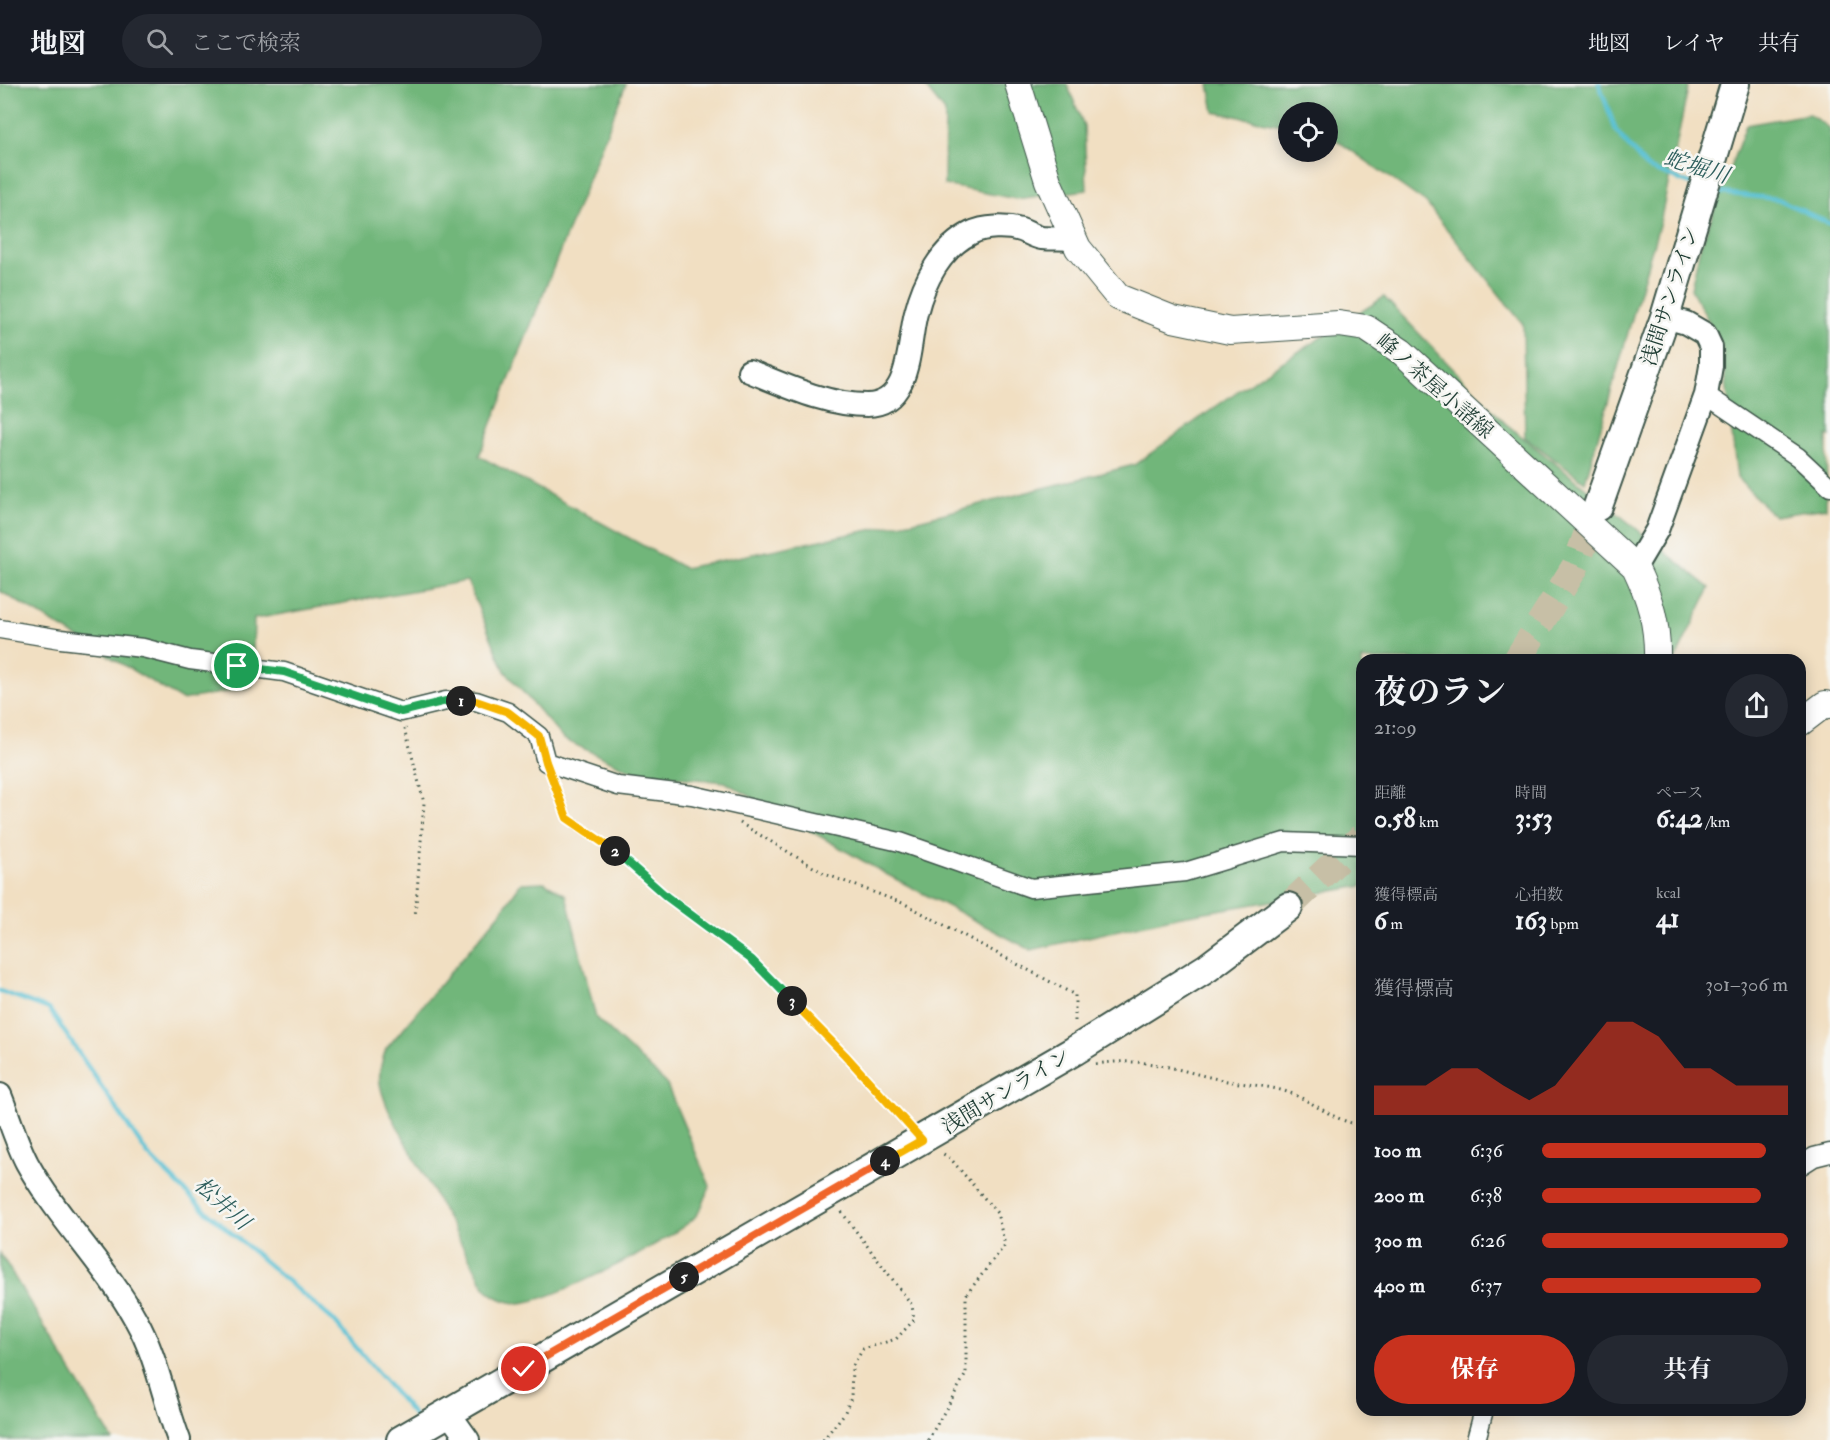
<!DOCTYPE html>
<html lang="ja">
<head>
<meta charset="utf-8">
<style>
  body { margin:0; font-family:"IM FELL Double Pica","Noto Serif JP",serif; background:#242831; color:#f1f3f6; height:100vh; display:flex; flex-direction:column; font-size:22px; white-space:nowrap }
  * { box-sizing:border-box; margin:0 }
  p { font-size:20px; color:#9ea1a6 }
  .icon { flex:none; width:33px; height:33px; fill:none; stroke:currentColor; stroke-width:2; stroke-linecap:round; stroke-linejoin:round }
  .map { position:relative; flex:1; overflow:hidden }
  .drawer { position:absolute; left:1356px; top:570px; width:450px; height:762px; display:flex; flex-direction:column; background:#171b24; border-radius:18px; box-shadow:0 3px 15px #0003 }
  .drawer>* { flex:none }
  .fabs { position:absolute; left:1278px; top:18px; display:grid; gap:12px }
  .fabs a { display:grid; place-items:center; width:60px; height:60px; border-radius:50%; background:#171b24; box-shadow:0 3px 15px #0003; font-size:30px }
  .pin { position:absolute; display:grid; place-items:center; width:51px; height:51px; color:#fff; margin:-26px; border:3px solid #fff; border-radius:50%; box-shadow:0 2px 6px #0007 }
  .km { position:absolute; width:30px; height:30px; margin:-15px; border-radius:50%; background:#222; color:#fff; font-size:16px; line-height:30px; text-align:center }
  .round { display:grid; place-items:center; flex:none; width:63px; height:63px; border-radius:32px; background:#242831 }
  .overview { display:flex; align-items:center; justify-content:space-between; height:102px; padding:0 18px }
  h1 { font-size:33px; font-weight:700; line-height:45px }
  .figures { display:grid; grid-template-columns:repeat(3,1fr); gap:9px; height:102px; padding:6px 18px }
  .figures div { display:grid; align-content:center }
  .figures b { font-size:26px; font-weight:700 }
  .figures small { font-size:16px; font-weight:400 }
  .figures p { font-size:16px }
  .chart { height:168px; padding:12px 18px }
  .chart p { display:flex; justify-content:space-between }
  .chart svg { width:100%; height:108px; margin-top:6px; fill:#c8321e; opacity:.7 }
  .button { display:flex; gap:12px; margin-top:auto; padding:12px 18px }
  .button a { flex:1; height:69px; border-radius:36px; background:#c8321e; color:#fff; font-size:24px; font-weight:700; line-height:69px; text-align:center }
  .button a+a { background:#242831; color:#f1f3f6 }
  ul { padding:0 18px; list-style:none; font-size:20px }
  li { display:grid; grid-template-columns:96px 72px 1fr; align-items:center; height:45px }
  li i { height:15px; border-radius:8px; background:#c8321e }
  header { display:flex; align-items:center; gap:36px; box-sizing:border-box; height:84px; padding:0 30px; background:#171b24; border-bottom:2px solid #363941 }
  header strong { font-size:28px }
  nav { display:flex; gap:33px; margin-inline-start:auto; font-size:21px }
  .search { width:420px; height:54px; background:#242831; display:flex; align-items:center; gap:15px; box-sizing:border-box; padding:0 21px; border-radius:33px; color:#9ea1a6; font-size:22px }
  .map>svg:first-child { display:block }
  .forest { fill:#71b67a; stroke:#487a57; stroke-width:1.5 }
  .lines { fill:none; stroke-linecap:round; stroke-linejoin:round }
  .stream { stroke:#56c0d3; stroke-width:4.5 }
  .primary-tunnel { stroke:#c7bfa6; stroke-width:28; stroke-dasharray:28 14; stroke-linecap:butt }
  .minor-casing { stroke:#3e5549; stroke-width:21 }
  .tertiary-casing { stroke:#3e5549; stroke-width:26 }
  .secondary-casing { stroke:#3e5549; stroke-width:28 }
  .primary-casing { stroke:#3e5549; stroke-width:32 }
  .path { stroke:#3e5549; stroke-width:3; stroke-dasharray:1.5 4.5; stroke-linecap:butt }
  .minor { stroke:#fff; stroke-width:18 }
  .tertiary { stroke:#fff; stroke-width:22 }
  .secondary { stroke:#fff; stroke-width:26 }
  .primary { stroke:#fff; stroke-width:28 }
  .split-1-casing { stroke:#fff; stroke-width:12 }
  .split-2-casing { stroke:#fff; stroke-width:12 }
  .split-3-casing { stroke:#fff; stroke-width:12 }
  .split-4-casing { stroke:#fff; stroke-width:12 }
  .split-5-casing { stroke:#fff; stroke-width:12 }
  .split-6-casing { stroke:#fff; stroke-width:12 }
  .split-1 { stroke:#22a559; stroke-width:8 }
  .split-2 { stroke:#f5b400; stroke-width:8 }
  .split-3 { stroke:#22a559; stroke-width:8 }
  .split-4 { stroke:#f5b400; stroke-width:8 }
  .split-5 { stroke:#f0652b; stroke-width:8 }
  .split-6 { stroke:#f0652b; stroke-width:8 }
  .labels { text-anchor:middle; stroke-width:5; stroke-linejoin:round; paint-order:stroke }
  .street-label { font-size:21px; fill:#1f3d34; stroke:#f6f6f2 }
  .water-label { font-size:22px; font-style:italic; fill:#2d5e5c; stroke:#f6f6f2 }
</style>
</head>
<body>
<header>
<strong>地図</strong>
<div class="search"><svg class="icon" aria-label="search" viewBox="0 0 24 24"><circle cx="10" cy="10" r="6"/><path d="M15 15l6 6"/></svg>ここで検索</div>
<nav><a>地図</a><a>レイヤ</a><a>共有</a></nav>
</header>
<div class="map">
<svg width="1830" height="1356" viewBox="0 0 1830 1356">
  <rect width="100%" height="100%" fill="#f6f6f2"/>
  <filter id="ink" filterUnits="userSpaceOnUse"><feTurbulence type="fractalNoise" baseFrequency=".0167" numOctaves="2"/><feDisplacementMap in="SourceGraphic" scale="12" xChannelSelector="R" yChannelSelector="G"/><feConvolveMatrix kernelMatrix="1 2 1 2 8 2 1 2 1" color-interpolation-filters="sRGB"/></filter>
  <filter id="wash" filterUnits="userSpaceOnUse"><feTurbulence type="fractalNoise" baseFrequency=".008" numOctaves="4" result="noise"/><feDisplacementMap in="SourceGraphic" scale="24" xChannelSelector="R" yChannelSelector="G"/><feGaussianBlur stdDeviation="1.35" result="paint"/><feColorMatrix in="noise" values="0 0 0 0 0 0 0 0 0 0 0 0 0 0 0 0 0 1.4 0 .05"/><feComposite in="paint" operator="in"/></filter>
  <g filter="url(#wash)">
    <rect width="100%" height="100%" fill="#f1dfc2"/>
    <g class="forest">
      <path d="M0,0H626L479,372L684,484L914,437L1134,381L1242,304L1384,213L1505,339L1710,504L1675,576H1362V802L1176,833L1031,866L886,790L725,698L636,689L563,655L505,587L467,497L254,535L252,603L182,616L0,507Z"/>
      <path d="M923,0H1067L1084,42L1087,106L1016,115L944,101L945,28Z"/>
      <path d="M1209,0H1689L1661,134L1585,398L1525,353L1523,240L1426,119L1328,50V28H1288V42L1214,28Z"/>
      <path d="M1809,30L1830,45V352L1827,351L1826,424L1774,432L1737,394L1722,262L1691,205L1699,167L1746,41Z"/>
      <path d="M544,798L566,811L596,934L666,999L710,1102C706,1113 702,1126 693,1135C669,1157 551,1218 519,1219C507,1219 494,1213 486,1205L389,1027C378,1001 376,992 386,965L501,828L521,799Z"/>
      <path d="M0,1169L113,1356H0Z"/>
    </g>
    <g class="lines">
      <g class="stream">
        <path d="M1599,0L1616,47L1647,84L1696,102"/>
        <path d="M1712,108L1778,115L1830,140"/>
        <path d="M0,907L49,925L148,1071L200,1122L333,1236L417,1335"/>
      </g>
    </g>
  </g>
  <g filter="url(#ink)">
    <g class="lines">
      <g class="primary-tunnel">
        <path d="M1517,576L1575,483L1598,422"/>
        <path d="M1288,823L1362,753"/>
      </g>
      <defs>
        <g id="minor">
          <path d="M1706,311L1798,373L1830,403"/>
          <path d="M0,545L61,555L143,564L190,576L284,588L401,628L446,617H476L508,628L539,652L546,678L618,702L692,711L900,758L1031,804L1185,788L1284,758L1362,761"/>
          <path d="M1800,1082L1814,1073L1830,1069"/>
          <path d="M1476,1356L1484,1326"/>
        </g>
        <g id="tertiary">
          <path d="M749,287C787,302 826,321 867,321C912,321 908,258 916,229C924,197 941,164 971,149C985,142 1006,142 1021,146C1028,148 1034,153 1042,154C1052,155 1063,154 1074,155"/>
          <path d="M1635,483L1657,446L1706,311L1711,282V263L1705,250L1686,239L1665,233"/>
          <path d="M0,1011C9,1033 16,1058 27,1079C58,1135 105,1180 136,1236C157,1273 164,1317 179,1356"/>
          <path d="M448,1328L468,1356"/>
        </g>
        <g id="secondary">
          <path d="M1018,0L1048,97L1078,164L1118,213L1173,235L1230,247L1339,240L1366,244L1402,268L1635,483C1650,514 1658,541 1657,576"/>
          <path d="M1800,639L1825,620L1830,621"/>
        </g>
        <g id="primary">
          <path d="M1598,422L1665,233L1735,0"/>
          <path d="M401,1356L1074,967L1207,884L1288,823"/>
        </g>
      </defs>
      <use href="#minor" class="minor-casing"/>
      <use href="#tertiary" class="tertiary-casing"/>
      <use href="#secondary" class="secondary-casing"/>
      <use href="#primary" class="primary-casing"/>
      <g class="path">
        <path d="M405,644L424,719L415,833"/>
        <path d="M553,696L567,734L616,767L667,813L752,877L845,971L906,1039"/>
        <path d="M740,739L825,790L905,820L1075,911V941"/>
        <path d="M1096,980C1148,972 1178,987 1227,997C1249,1001 1275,1002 1295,1011C1318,1021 1336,1038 1362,1041"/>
        <path d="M823,1356L844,1330L851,1314L852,1283L863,1265L896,1255L914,1236L912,1221L840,1126"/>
        <path d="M928,1356L966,1290V1211L1005,1161L997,1129L950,1074L940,1068"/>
      </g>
      <use href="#minor" class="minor"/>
      <use href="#tertiary" class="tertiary"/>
      <use href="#secondary" class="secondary"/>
      <use href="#primary" class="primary"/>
    </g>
  </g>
  <g class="lines" filter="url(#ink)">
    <defs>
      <path id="split-1" d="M237,582L284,588L401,628L446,617H461"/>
      <path id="split-2" d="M461,617H476L508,628L539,652L546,678L567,734L615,767"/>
      <path id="split-3" d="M615,767L667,813L752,876L792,917"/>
      <path id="split-4" d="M792,917L845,971L922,1056L885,1077"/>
      <path id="split-5" d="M684,1193L885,1077"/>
      <path id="split-6" d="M524,1285L684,1193"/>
    </defs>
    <use href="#split-1" class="split-1-casing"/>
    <use href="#split-2" class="split-2-casing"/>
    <use href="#split-3" class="split-3-casing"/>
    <use href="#split-4" class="split-4-casing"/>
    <use href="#split-5" class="split-5-casing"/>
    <use href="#split-6" class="split-6-casing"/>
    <use href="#split-1" class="split-1"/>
    <use href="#split-2" class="split-2"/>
    <use href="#split-3" class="split-3"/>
    <use href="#split-4" class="split-4"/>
    <use href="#split-5" class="split-5"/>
    <use href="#split-6" class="split-6"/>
  </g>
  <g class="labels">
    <g class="street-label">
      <text transform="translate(1670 212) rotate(-72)" y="7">浅間サンライン</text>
      <text transform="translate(1435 302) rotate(41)" y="7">峰ノ茶屋小諸線</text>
      <text transform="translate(1006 1007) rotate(-31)" y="7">浅間サンライン</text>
    </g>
    <g class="water-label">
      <text transform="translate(1697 82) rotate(17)" y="8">蛇堀川</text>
      <text transform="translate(223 1119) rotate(42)" y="8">松井川</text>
    </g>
  </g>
</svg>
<div class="fabs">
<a><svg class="icon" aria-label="locate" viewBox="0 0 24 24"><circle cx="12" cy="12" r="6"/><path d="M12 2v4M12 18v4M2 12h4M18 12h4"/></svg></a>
</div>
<div class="pin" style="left:237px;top:582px;background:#1e9e55"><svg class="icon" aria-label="arrive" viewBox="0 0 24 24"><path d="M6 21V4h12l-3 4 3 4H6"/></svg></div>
<div class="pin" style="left:524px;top:1285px;background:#d93025"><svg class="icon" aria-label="check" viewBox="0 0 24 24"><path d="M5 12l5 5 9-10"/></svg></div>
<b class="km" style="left:461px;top:617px">1</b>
<b class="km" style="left:615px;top:767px">2</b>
<b class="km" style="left:792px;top:917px">3</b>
<b class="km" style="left:885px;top:1077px">4</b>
<b class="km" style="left:684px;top:1193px">5</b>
<section class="drawer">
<div class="overview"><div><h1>夜のラン</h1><p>21:09</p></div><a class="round"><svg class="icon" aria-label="share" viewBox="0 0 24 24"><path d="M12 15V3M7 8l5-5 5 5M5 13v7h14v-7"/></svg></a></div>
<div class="figures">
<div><p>距離</p><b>0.58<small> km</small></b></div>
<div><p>時間</p><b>3:53</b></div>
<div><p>ペース</p><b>6:42<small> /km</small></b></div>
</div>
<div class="figures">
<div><p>獲得標高</p><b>6<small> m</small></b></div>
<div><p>心拍数</p><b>163<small> bpm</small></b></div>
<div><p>kcal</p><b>41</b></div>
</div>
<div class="chart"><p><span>獲得標高</span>301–306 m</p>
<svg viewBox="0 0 160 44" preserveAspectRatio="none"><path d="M0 44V32L10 32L20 32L30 25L40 25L50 32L60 38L70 32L80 19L90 6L100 6L110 12L120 25L130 25L140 32L150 32L160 32V44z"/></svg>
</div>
<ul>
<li><b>100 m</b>6:36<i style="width:91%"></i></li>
<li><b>200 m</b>6:38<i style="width:89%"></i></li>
<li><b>300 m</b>6:26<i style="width:100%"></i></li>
<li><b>400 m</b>6:37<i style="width:89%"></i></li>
</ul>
<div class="button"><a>保存</a><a>共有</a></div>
</section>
</div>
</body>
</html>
